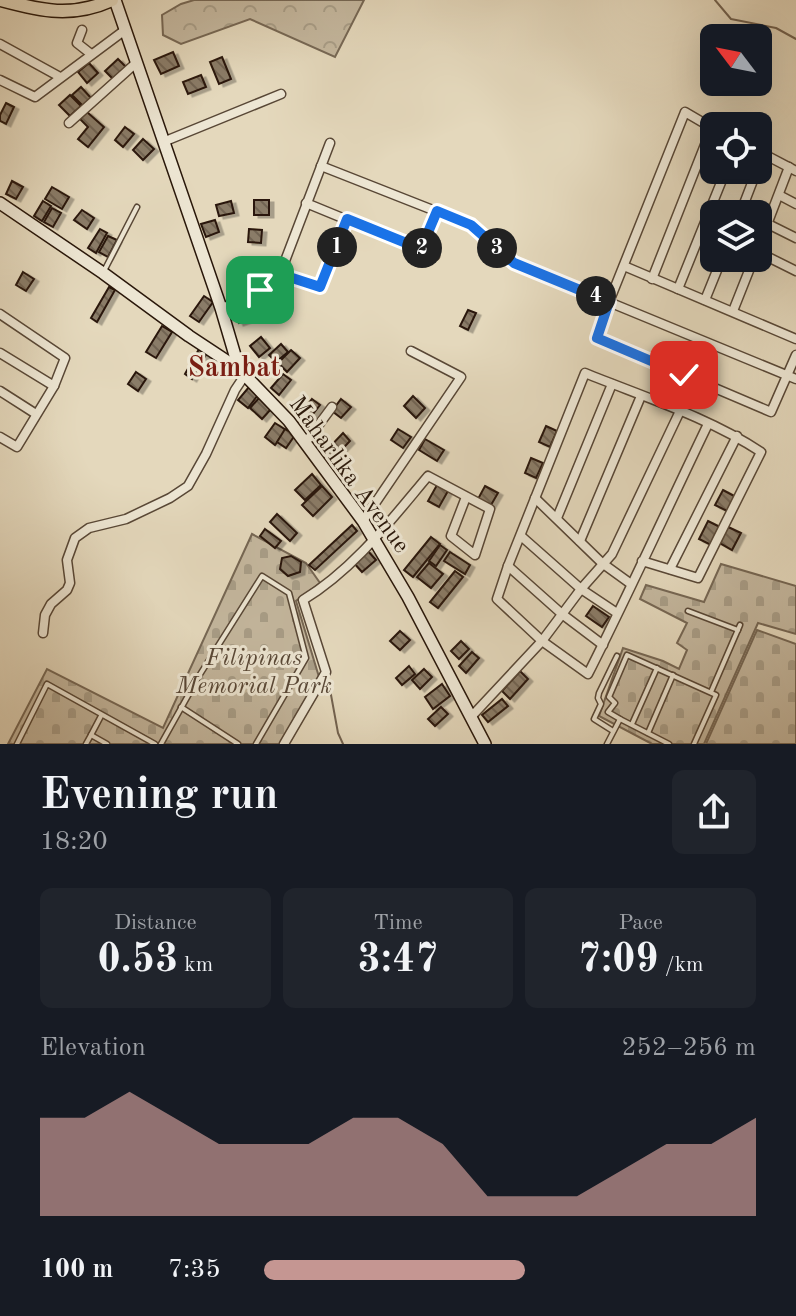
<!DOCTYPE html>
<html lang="en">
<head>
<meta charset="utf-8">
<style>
  body { margin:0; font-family:"Old Standard TT",serif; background:#20242c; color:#f1f3f6; height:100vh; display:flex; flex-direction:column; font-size:30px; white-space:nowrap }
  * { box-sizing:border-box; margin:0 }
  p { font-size:26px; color:#9ea1a6 }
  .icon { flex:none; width:44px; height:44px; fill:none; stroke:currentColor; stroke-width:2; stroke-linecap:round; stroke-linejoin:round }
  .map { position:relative; height:744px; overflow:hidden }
  .drawer { display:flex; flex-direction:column; background:#171b24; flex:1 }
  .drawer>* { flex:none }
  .needle { width:52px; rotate:302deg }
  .fabs { position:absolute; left:700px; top:24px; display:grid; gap:16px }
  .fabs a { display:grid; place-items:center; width:72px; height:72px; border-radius:12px; background:#171b24; box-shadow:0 8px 32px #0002; font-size:40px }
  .pin { position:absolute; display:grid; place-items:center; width:68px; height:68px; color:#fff; margin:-34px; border-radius:16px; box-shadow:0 4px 12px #0006 }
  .km { position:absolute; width:40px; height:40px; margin:-20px; border-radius:50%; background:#222; color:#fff; font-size:22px; line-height:40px; text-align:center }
  .round { display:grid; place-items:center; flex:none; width:84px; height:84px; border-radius:12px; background:#20242c }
  .overview { display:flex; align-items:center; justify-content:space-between; height:136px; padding:0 40px }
  h1 { font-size:44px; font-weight:700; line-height:60px }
  .figures { display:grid; grid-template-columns:repeat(3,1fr); gap:12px; height:136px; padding:8px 40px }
  .figures div { display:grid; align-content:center; border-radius:12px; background:#20242c; text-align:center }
  .figures b { font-size:40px; font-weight:700 }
  .figures small { font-size:22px; font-weight:400 }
  .figures p { font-size:22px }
  .chart { height:224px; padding:16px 40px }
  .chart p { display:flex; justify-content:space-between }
  .chart svg { width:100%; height:144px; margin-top:8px; fill:#c59692; opacity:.7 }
  ul { padding:0 40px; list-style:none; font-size:26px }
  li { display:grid; grid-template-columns:128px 96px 1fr; align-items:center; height:60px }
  li i { height:20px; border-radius:10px; background:#c59692 }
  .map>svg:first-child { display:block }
  .forest { fill:url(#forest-crowns); stroke:#766754; stroke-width:2 }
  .cemetery { fill:url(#cemetery-stones); stroke:#766754; stroke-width:2 }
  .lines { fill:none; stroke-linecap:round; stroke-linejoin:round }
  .stream { stroke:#736350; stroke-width:2 }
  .building { fill:url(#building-back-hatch); stroke:#29170a; stroke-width:2; filter:url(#shadow) }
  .service-casing { stroke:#584736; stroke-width:7 }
  .minor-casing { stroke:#584736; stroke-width:11 }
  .secondary-casing { stroke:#29170a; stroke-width:14 }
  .primary-casing { stroke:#29170a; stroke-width:15 }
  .service { stroke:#ede6d3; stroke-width:4 }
  .minor { stroke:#ede6d3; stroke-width:8 }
  .secondary { stroke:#ede6d3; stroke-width:11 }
  .primary { stroke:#e4d8bc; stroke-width:12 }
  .route-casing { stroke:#fff; stroke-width:16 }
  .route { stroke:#1a73e8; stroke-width:10 }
  .labels { text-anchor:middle; stroke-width:6; stroke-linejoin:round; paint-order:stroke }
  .street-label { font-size:24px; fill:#29170a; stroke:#ede6d3 }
  .park-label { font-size:24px; font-style:italic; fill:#584736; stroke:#ede6d3 }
  .quarter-label { font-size:28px; font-weight:bold; fill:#7a1f14; stroke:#ede6d3 }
</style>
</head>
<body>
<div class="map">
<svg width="796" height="744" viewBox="0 0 796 744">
  <defs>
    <pattern id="forest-crowns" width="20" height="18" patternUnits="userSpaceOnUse" patternTransform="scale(2)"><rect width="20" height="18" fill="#c4b79e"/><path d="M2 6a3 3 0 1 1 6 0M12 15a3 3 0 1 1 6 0" fill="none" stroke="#a89d87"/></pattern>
    <pattern id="cemetery-stones" width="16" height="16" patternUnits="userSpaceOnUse" patternTransform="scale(2)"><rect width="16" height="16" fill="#c4b79e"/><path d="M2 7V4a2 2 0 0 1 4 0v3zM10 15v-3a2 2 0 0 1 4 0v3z" fill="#a89d87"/></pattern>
    <pattern id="building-back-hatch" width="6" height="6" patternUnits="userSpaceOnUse" patternTransform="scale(2)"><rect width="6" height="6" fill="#8a7b67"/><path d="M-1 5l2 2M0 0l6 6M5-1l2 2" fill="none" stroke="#716453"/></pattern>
    <filter id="shadow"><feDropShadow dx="4.5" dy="2.5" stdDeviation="0" flood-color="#0004"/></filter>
  </defs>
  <rect width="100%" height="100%" fill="#e4d8bc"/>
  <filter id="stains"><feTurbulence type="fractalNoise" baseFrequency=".0025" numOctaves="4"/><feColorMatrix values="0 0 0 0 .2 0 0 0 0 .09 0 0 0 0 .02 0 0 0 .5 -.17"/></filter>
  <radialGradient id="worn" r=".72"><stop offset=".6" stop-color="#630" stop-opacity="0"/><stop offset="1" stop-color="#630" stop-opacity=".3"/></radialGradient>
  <path class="forest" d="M194,0H364L335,57L250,19L181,44L163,35L162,15L181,4Z"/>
  <g class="cemetery">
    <path d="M252,534L306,563L320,583L296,601L319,677L281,744H8L47,669L163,728Z"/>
    <path d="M721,564L796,586V634L758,623L704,744H652L599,716L623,648L663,661L679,669L687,650L677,643L687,623L640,599L646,585L704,602Z"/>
    <path d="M757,630L796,644V744H706Z"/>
  </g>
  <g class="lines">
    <g class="stream">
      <path d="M715,0L731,19L776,28L796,39"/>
      <path d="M329,684L338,733L343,744"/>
    </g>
  </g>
  <g class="building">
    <path d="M173,52L179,66L161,74L154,60Z"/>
    <path d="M222,57L231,79L219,84L210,62Z"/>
    <path d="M118,59L126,67L113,79L105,71Z"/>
    <path d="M89,63L98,73L87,83L78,72Z"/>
    <path d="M201,75L206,87L188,94L183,82Z"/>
    <path d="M81,87L91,98L83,106L72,95Z"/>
    <path d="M70,95L81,106L70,116L59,105Z"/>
    <path d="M6,103L14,107L6,124L0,121V115Z"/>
    <path d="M87,112L104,127L88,147L78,139L88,127L80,119Z"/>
    <path d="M125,127L134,134L123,147L115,140Z"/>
    <path d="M143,139L154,149L143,160L133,150Z"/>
    <path d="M12,181L23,187L16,199L6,194Z"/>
    <path d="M52,187L69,197L62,209L45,199Z"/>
    <rect x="254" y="200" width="15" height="15"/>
    <path d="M43,201L51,206L42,221L34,216Z"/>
    <path d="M231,201L234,213L219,216L216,205Z"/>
    <path d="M52,208L61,213L53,227L44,222Z"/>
    <path d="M82,210L94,218L87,229L74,220Z"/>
    <path d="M215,220L219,232L206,237L201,224Z"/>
    <path d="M100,229L107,233L96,253L88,248Z"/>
    <path d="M249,229L262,230L261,243L248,242Z"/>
    <path d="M108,236L117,240L108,257L99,252Z"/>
    <path d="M23,272L34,279L26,291L16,285Z"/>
    <path d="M109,287L115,290L97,322L91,318Z"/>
    <path d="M204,296L213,302L199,322L190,316Z"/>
    <path d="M251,305L255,317L239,323L234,311Z"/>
    <path d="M468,310L476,313L468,330L460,326Z"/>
    <path d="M162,326L172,332L156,358L146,352Z"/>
    <path d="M261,337L270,348L259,357L250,346Z"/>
    <path d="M281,344L288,352L276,362L269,355Z"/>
    <path d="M199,349L207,353L192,379L185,374Z"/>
    <path d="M291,350L300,358L287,372L278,363Z"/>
    <path d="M136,372L146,379L138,391L128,384Z"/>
    <path d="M283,374L291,380L279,395L271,388Z"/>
    <path d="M249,387L258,395L248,408L238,400Z"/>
    <path d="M413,396L425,408L416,418L404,406Z"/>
    <path d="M259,398L271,409L262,419L250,408Z"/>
    <path d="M312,399L320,405L309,419L301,413Z"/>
    <path d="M341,399L351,407L341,418L332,411Z"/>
    <path d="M275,423L286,430L275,445L265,437Z"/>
    <path d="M546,426L557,431L550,447L539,442Z"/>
    <path d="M285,429L295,435L286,448L277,442Z"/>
    <path d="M398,429L411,437L403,448L391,440Z"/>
    <path d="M343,433L350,441L332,460L325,452Z"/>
    <path d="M425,439L444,450L437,461L419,450Z"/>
    <path d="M531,458L543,463L536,478L525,473Z"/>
    <path d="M312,474L321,485L305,500L295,490Z"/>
    <path d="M437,485L448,491L439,507L428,501Z"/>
    <path d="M322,486L332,497L313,516L302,505Z"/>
    <path d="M485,486L498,493L491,505L478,499Z"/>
    <path d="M723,490L736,497L729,512L715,505Z"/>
    <path d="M277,514L297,533L290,541L270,522Z"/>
    <path d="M708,521L720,527L711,545L699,539Z"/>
    <path d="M352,525L357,531L315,570L309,565Z"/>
    <path d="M726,526L741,533L732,550L718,542Z"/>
    <path d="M265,529L281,541L275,548L260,536Z"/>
    <path d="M431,537L440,544L413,577L404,570Z"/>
    <path d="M440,545L447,550L436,566L429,561Z"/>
    <path d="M367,550L376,560L362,572L353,562Z"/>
    <path d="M450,552L470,565L465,574L444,561Z"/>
    <path d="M291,556L301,562L300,572L288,576L280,569L282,558Z"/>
    <path d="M429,563L443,574L431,588L417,577Z"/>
    <path d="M455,571L463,577L438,608L430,602Z"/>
    <path d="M593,606L609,617L602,627L586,616Z"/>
    <path d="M400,631L410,640L400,650L390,641Z"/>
    <path d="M461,641L469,649L459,659L451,651Z"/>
    <path d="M472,652L479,658L466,673L459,666Z"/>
    <path d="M409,666L415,674L402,685L396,678Z"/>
    <path d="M424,669L432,677L420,689L412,680Z"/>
    <path d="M520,671L528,679L510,699L502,691Z"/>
    <path d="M442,684L450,696L433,709L425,697Z"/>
    <path d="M502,699L508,706L488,722L482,715Z"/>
    <path d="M441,707L448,714L435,726L428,719Z"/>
  </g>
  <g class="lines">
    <defs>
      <g id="service">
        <path d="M104,271L137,207"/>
        <path d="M688,611L738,630"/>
        <path d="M711,692L740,625"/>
        <path d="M181,707L238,744"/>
        <path d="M620,719L608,712L615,703L609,697L627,655L716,695L694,744"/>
        <path d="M632,724L657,668"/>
        <path d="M613,731L594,719L601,704L598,698L599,693L617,656"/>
        <path d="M648,733L673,675"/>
        <path d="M91,735L101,716"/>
        <path d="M17,744L47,684L155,744"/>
        <path d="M86,744L91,735L107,744"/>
        <path d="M161,744L199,676L262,576L289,593L306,658L256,744"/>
        <path d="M607,744L620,719L669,744"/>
      </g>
      <g id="minor">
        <path d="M82,30L77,43L91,54"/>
        <path d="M0,44L60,77"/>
        <path d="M0,80L35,97L125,30"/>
        <path d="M69,123L136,63"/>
        <path d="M714,129L685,112L609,302L597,338L771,412L796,355"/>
        <path d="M163,142L281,94"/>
        <path d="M758,151L796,171"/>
        <path d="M321,166L471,225L514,263L796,379"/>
        <path d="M779,195L796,204"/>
        <path d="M306,203L435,256"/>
        <path d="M740,214L757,170"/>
        <path d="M768,224L796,238"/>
        <path d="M758,248L789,167"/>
        <path d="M421,249L437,211"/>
        <path d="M758,252L796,271"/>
        <path d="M624,266L796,339"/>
        <path d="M280,274L320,287L347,219"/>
        <path d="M652,279L712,127"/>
        <path d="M678,289L726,170"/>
        <path d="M705,300L722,258"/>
        <path d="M221,308L250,298L280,274L330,143"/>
        <path d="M733,311L754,258"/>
        <path d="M0,314L65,358L54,386L17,447L0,437"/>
        <path d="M0,353L54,386"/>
        <path d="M0,391L36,414"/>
        <path d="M306,442L332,407"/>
        <path d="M535,498L602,563L631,584"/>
        <path d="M557,518L612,384"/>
        <path d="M363,521L461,377L411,351"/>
        <path d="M521,536L581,589L617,613"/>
        <path d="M580,541L641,396"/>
        <path d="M642,561L698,578L761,452C708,417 644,397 585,373L508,566L497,599L542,641L588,674C630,591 668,507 708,424"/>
        <path d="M508,566L562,614L603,645"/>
        <path d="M670,569L737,436"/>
        <path d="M43,633L45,615L51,604L67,590L70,583L67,560L75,538L89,528L126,519L170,498L188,486L206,454L235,390L245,375"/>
        <path d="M471,717L542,641L581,589L612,554L680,411"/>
        <path d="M284,744L326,672L303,600C353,570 391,520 428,476L490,509L475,555L451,536L466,497"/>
      </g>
      <g id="secondary">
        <path d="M115,0L221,308L239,369L289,421L363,521L408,597L485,744"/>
        <path d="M0,203L103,273L189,336L239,369"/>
      </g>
      <path id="primary" d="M1,0C42,11 72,18 112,0"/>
    </defs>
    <use href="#service" class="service-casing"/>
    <use href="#minor" class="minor-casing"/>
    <use href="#secondary" class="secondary-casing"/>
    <use href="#primary" class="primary-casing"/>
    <use href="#service" class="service"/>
    <use href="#minor" class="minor"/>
    <use href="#secondary" class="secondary"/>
    <use href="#primary" class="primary"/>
  </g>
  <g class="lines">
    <defs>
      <path id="route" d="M260,290L280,274L320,287L347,219L421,249L437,211L471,225L514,263L609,302L597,338L684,375"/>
    </defs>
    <use href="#route" class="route-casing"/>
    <use href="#route" class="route"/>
  </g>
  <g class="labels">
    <g class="street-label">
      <text transform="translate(350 474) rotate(54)" y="8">Maharlika Avenue</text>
    </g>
    <g class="park-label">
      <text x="254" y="665">Filipinas<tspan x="254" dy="28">Memorial Park</tspan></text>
    </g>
    <g class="quarter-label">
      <text x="234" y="376">Sambat</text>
    </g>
  </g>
  <rect width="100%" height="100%" filter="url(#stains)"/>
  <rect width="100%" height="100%" fill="url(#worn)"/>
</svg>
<div class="fabs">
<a><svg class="needle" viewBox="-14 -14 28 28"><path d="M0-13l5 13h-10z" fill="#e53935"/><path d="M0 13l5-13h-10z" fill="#9ea1a6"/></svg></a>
<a><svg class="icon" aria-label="locate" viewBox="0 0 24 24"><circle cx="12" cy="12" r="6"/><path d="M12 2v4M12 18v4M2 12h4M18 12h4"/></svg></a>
<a><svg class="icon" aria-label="layers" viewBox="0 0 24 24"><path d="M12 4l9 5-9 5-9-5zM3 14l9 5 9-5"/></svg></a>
</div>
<div class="pin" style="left:260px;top:290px;background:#1e9e55"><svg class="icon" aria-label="arrive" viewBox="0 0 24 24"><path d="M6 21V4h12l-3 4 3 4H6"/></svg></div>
<div class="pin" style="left:684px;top:375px;background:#d93025"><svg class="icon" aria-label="check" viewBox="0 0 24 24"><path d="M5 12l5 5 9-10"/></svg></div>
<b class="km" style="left:337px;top:247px">1</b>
<b class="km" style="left:422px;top:248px">2</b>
<b class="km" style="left:497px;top:248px">3</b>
<b class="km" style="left:596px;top:296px">4</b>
</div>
<section class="drawer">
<div class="overview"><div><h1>Evening run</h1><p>18:20</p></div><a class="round"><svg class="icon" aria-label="share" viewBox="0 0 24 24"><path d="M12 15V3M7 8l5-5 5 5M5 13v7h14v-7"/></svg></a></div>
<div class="figures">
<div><p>Distance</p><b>0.53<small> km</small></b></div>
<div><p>Time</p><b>3:47</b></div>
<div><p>Pace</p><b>7:09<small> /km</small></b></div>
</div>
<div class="chart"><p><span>Elevation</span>252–256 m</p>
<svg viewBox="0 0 160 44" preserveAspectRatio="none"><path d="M0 44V14L10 14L20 6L30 14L40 22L50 22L60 22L70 14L80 14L90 22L100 38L110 38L120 38L130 30L140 22L150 22L160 14V44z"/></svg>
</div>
<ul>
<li><b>100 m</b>7:35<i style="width:53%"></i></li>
</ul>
</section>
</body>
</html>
